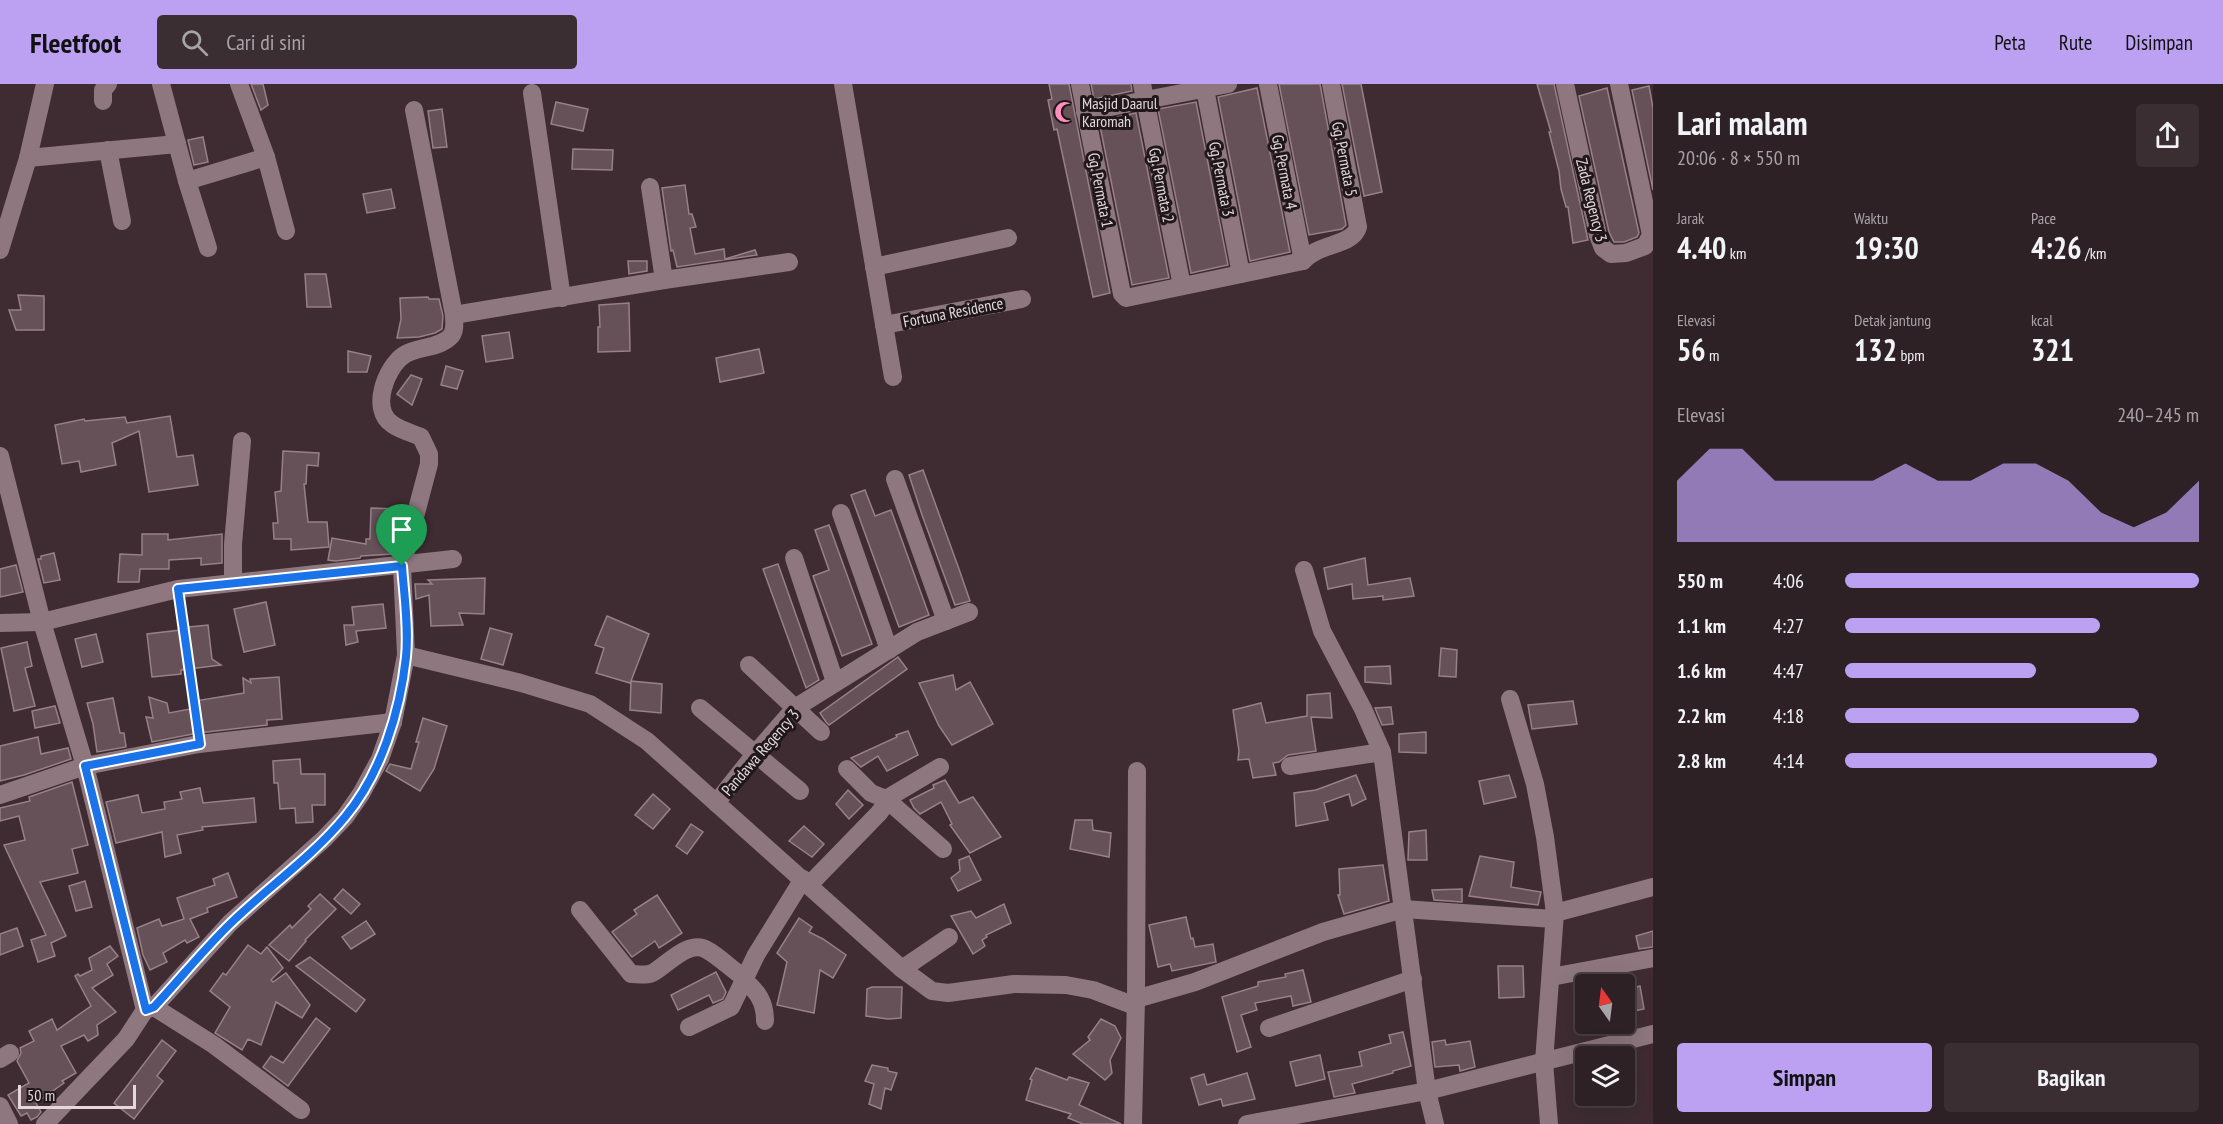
<!DOCTYPE html>
<html lang="id">
<head>
<meta charset="utf-8">
<style>
  body { margin:0; font-family:"PT Sans Narrow",sans-serif; background:#3a2e32; color:#f1f3f6; height:100vh; display:flex; flex-direction:column; font-size:22px; white-space:nowrap }
  * { box-sizing:border-box; margin:0 }
  p { font-size:20px; color:#a7a3a7 }
  .icon { flex:none; width:33px; height:33px; fill:none; stroke:currentColor; stroke-width:2; stroke-linecap:round; stroke-linejoin:round }
  .map { position:relative; flex:1; overflow:hidden }
  .side { display:flex; flex-direction:column; background:#2e2126; width:570px }
  .side>* { flex:none }
  .needle { width:39px; rotate:346deg }
  .controls { position:absolute; left:1575px; top:890px; display:grid; gap:12px }
  .controls a { display:grid; place-items:center; width:60px; height:60px; border-radius:6px; background:#2e2126; box-shadow:0 6px 24px #0002,0 0 0 2px #493e43; font-size:30px }
  .scale { position:absolute; left:18px; bottom:15px; width:118px; box-sizing:border-box; padding-left:6px; border:3px solid #e4d8dc; border-top:0; font-size:16px; line-height:21px; white-space:nowrap; color:#e4d8dc; -webkit-text-stroke:4px #1f171a; paint-order:stroke }
  .pin { position:absolute; display:grid; place-items:center; width:51px; height:51px; color:#fff; margin:-62px -26px; border-radius:50% 50% 50% 0; rotate:-45deg; box-shadow:0 0 6px #0007 }
  .pin .icon { rotate:45deg }
  .round { display:grid; place-items:center; flex:none; width:63px; height:63px; border-radius:6px; background:#3a2e32 }
  .overview { display:flex; align-items:center; justify-content:space-between; height:102px; padding:0 24px }
  h1 { font-size:33px; font-weight:700; line-height:45px }
  .figures { display:grid; grid-template-columns:repeat(3,1fr); gap:9px; height:102px; padding:6px 24px }
  .figures div { display:grid; align-content:center }
  .figures b { font-size:30px; font-weight:700 }
  .figures small { font-size:16px; font-weight:400 }
  .figures p { font-size:16px }
  .chart { height:168px; padding:12px 24px }
  .chart p { display:flex; justify-content:space-between }
  .chart svg { width:100%; height:108px; margin-top:6px; fill:#bca0f2; opacity:.7 }
  .primary-button { display:flex; gap:12px; margin-top:auto; padding:12px 24px }
  .primary-button a { flex:1; height:69px; border-radius:6px; background:#bca0f2; color:#111; font-size:24px; font-weight:700; line-height:69px; text-align:center }
  .primary-button a+a { background:#3a2e32; color:#f1f3f6 }
  ul { padding:0 24px; list-style:none; font-size:20px }
  li { display:grid; grid-template-columns:96px 72px 1fr; align-items:center; height:45px }
  li i { height:15px; border-radius:8px; background:#bca0f2 }
  header { display:flex; align-items:center; gap:36px; box-sizing:border-box; height:84px; padding:0 30px; background:#bca0f2; color:#111 }
  header strong { font-size:28px }
  nav { display:flex; gap:33px; margin-inline-start:auto; font-size:21px }
  .search { width:420px; height:54px; background:#3a2e32; display:flex; align-items:center; gap:15px; box-sizing:border-box; padding:0 21px; border-radius:6px; color:#a7a3a7; font-size:22px }
  main { display:flex; flex:1; min-height:0 }
  .map>svg:first-child { display:block }
  .building { fill:#665158; stroke:#978088; stroke-width:1.5 }
  .lines { fill:none; stroke-linecap:round; stroke-linejoin:round }
  .path { stroke:#918287; stroke-width:3; stroke-dasharray:1.5 4.5; stroke-linecap:butt }
  .minor { stroke:#8e777f; stroke-width:18 }
  .route-casing { stroke:#fff; stroke-width:12 }
  .route { stroke:#1a73e8; stroke-width:8 }
  .labels { text-anchor:middle; stroke-width:6; stroke-linejoin:round; paint-order:stroke }
  .poi-label { font-size:16px; fill:#e4d8dc; stroke:#1f171a; text-anchor:start }
  .street-label { font-size:16px; fill:#e4d8dc; stroke:#1f171a }
</style>
</head>
<body>
<header>
<strong>Fleetfoot</strong>
<div class="search"><svg class="icon" aria-label="search" viewBox="0 0 24 24"><circle cx="10" cy="10" r="6"/><path d="M15 15l6 6"/></svg>Cari di sini</div>
<nav><a>Peta</a><a>Rute</a><a>Disimpan</a></nav>
</header>
<main>
<div class="map">
<svg width="1653" height="1040" viewBox="0 0 1653 1040">
  <rect width="100%" height="100%" fill="#3e2c32"/>
  <g class="building">
    <path d="M251,0H263L268,21L261,26Z"/>
    <path d="M1049,0H1069L1110,209L1093,213L1057,45L1054,46L1048,16L1052,15Z"/>
    <path d="M1091,0H1131L1132,7L1094,15Z"/>
    <path d="M1279,0H1320L1346,141L1342,145L1309,151Z"/>
    <path d="M1342,0H1361L1382,108L1364,112Z"/>
    <path d="M1537,0H1554L1588,156L1573,159L1568,123H1566L1561,105L1559,87L1549,48H1551Z"/>
    <path d="M1649,2L1653,24V106L1632,6Z"/>
    <path d="M1257,4L1290,168L1250,177L1218,13Z"/>
    <path d="M1607,4L1639,149L1637,153L1624,158H1614L1609,148L1579,12Z"/>
    <path d="M556,18L588,25L583,47L551,40Z"/>
    <path d="M1196,18L1228,181L1191,189L1158,25Z"/>
    <path d="M442,25L447,63L433,64L428,27Z"/>
    <path d="M1136,29L1169,194L1132,201L1099,37Z"/>
    <path d="M203,53L208,78L194,81L188,56Z"/>
    <path d="M573,65L613,66L612,86L572,85Z"/>
    <path d="M685,101L689,130H692L696,143L690,144L695,170L724,165L725,175L755,166L757,171L677,183L673,166L671,167L662,104Z"/>
    <path d="M391,105L395,124L367,129L363,110Z"/>
    <path d="M628,177H647V187L629,190Z"/>
    <path d="M305,190H326L331,223H307Z"/>
    <path d="M18,211L44,212V246H16L9,226H21Z"/>
    <path d="M428,213L429,215H439L443,232L442,245L435,249L419,253L397,254L401,235L400,214Z"/>
    <path d="M629,219L630,267L598,268V243H600L599,221Z"/>
    <path d="M509,248L513,274L486,278L482,252Z"/>
    <path d="M759,265L764,289L720,298L716,274Z"/>
    <path d="M348,267L371,272L367,288H348Z"/>
    <path d="M446,282L463,287L457,305L441,301Z"/>
    <path d="M411,291L422,295L412,321L397,310Z"/>
    <path d="M170,332L177,373L193,371L198,401L149,408L139,347L112,359L116,381L81,388L79,377L62,380L55,341L84,335L85,337L125,333L127,339Z"/>
    <path d="M283,367L319,369L318,382L307,381L306,400H304L308,438H327L329,463L291,466V455H274L273,439H278L275,408L281,407Z"/>
    <path d="M923,386L959,485L970,517L955,521L922,431L909,391Z"/>
    <path d="M865,406L875,432L891,426L929,531L899,543L851,411Z"/>
    <path d="M371,424L399,425L398,455L393,470L361,472L360,474L335,477L328,476L332,454L366,460V455H370Z"/>
    <path d="M829,441L872,560L842,572L813,492L829,486L815,446Z"/>
    <path d="M142,450H168V456L222,450V479L201,481V474L169,476V485H140L139,498H118L120,470L142,471Z"/>
    <path d="M54,469L60,496L44,499L38,475H41V472Z"/>
    <path d="M1365,474L1368,501L1410,494L1414,512L1383,516V512L1353,515L1352,500L1328,505L1324,484Z"/>
    <path d="M778,480L819,596L806,604L763,485Z"/>
    <path d="M16,481L23,508L0,513V485Z"/>
    <path d="M485,494L484,530L459,529L463,541L431,542L429,511L416,515L415,500H432L428,496Z"/>
    <path d="M266,518L275,561L244,568L234,525Z"/>
    <path d="M383,520L386,544L356,547L358,558L346,561L344,541H354L352,523Z"/>
    <path d="M607,532L649,550L631,597L662,600L661,629L630,626L631,597L630,599L596,589L604,564L595,561Z"/>
    <path d="M208,541L212,575L221,581L181,586V590L152,593L147,550L189,545V543Z"/>
    <path d="M490,544L512,550L503,581L481,575Z"/>
    <path d="M96,550L103,578L82,583L75,555Z"/>
    <path d="M27,558L32,582L25,584L35,622L14,627L1,564Z"/>
    <path d="M1441,564L1457,566L1456,593L1439,592Z"/>
    <path d="M898,573L907,585L829,641L826,638L820,629Z"/>
    <path d="M1390,582L1391,600L1365,598V583Z"/>
    <path d="M953,591L956,606L970,598L993,640L952,661L939,642L919,599Z"/>
    <path d="M279,593L282,635L267,636V641L198,649L152,658L146,633L153,634L149,613L167,619L169,629L196,624L195,617L244,609L243,594L251,599L250,595Z"/>
    <path d="M1330,609L1332,634L1311,633L1316,667L1288,671L1279,678L1273,679L1276,691L1253,694L1249,675L1238,676L1239,667L1233,626L1261,619L1266,639L1307,632V611Z"/>
    <path d="M113,614L120,649H124L126,663L97,668L93,640L87,619Z"/>
    <path d="M1573,617L1577,640L1532,645L1528,621Z"/>
    <path d="M55,622L60,639L35,644L32,627Z"/>
    <path d="M1391,623L1393,640L1382,641L1375,624Z"/>
    <path d="M423,634L447,642L434,685L420,707L386,687L390,680L411,685L419,658H416Z"/>
    <path d="M908,647L918,671L887,687L878,672L861,683L851,674L897,653L896,651Z"/>
    <path d="M1426,648V669L1399,668V650Z"/>
    <path d="M38,653L41,670L68,664L71,675L24,691L0,697V662Z"/>
    <path d="M300,675L301,690H325V721H312L313,738L296,739L295,724L280,725L278,699H274L273,677Z"/>
    <path d="M1356,691L1366,715L1352,722L1349,710L1324,719L1328,736L1296,742L1294,709L1316,706Z"/>
    <path d="M1509,691L1516,713L1484,720L1479,697Z"/>
    <path d="M945,696L959,719L973,713L1001,753L970,769L950,741L952,740L941,718L920,730L914,724L910,716L934,704L933,701Z"/>
    <path d="M72,698L88,761L72,765L78,789L40,798L66,852L51,859L55,872L38,878L31,856L46,851L4,761L25,756L19,732L0,737V724L30,717L29,713Z"/>
    <path d="M200,704L203,719L254,714L256,738L202,743L203,746L177,751L181,769L165,773L162,748L116,759L106,718L138,711L142,729L165,725L164,718L182,715L180,708Z"/>
    <path d="M848,706L863,721L849,735L836,720Z"/>
    <path d="M653,710L670,725L653,745L635,731Z"/>
    <path d="M1075,736H1092L1093,746L1111,749L1109,773L1070,765Z"/>
    <path d="M691,740L703,748L687,770L676,762Z"/>
    <path d="M804,742L824,760L812,773L789,757Z"/>
    <path d="M1426,746L1427,776H1408L1409,748Z"/>
    <path d="M969,772L981,796L958,807L951,794L960,787L959,776Z"/>
    <path d="M1480,772L1514,778L1511,803L1541,808L1538,821L1469,812Z"/>
    <path d="M1383,781L1389,817L1344,830L1338,811H1340L1339,785Z"/>
    <path d="M228,789L237,813L207,824L208,828L190,835L199,853L187,859L185,856L163,869L167,878L150,886L143,871L137,844L159,835L162,842L184,835L177,814L215,801L213,795Z"/>
    <path d="M85,797L92,823L76,827L69,802Z"/>
    <path d="M343,805L360,820L351,830L334,815Z"/>
    <path d="M1462,805V818L1434,816L1432,806Z"/>
    <path d="M320,810L336,825L305,856L306,857L289,877L269,861L290,841L292,844L311,825L308,822Z"/>
    <path d="M657,811L682,849L659,864L655,857L632,873L612,848L637,830L634,826Z"/>
    <path d="M1004,820L1011,839L986,851L987,853L982,856L985,862L973,870L951,832L971,827L976,834Z"/>
    <path d="M1186,833L1191,855L1193,854L1195,863L1213,860L1216,878L1172,887L1170,880L1158,883L1149,841Z"/>
    <path d="M799,834L812,843L809,848L823,855L846,871L833,894L820,886L814,929L777,921L787,878L777,869Z"/>
    <path d="M366,837L375,850L351,865L342,853Z"/>
    <path d="M17,844L23,862L0,871V850Z"/>
    <path d="M1653,847V863L1639,865L1636,852Z"/>
    <path d="M248,861L261,870L267,863L283,884L271,896L273,898L286,889L310,921L302,934L276,918L261,961L248,955L242,966L215,949L230,923L210,907L223,889L226,891Z"/>
    <path d="M110,862L118,872L107,880L113,891L92,904L116,928L97,941L98,951L88,957L84,951L61,962L76,989L62,997L64,999L36,1019L41,1028L37,1033L31,1036L27,1029L21,1032L8,1011L29,999L17,977L21,969L20,964L34,957L29,947L52,935L57,946L91,922L75,892L78,890L80,892L92,886L89,874Z"/>
    <path d="M310,873L365,916L356,928L296,882Z"/>
    <path d="M1498,882H1523L1524,913L1499,914Z"/>
    <path d="M1303,886L1311,918L1293,922L1291,912L1255,919L1257,926L1241,931L1251,963L1237,968L1222,913L1258,902V898L1286,893L1285,890Z"/>
    <path d="M716,888L726,908L723,915L713,919L709,911L678,926L671,911Z"/>
    <path d="M1640,902L1644,925L1624,929V906Z"/>
    <path d="M872,903H902L901,934L888,935L866,932L867,905Z"/>
    <path d="M316,934L330,945L288,1002L263,983L271,972L283,979Z"/>
    <path d="M1101,935L1115,942L1121,954L1110,976L1112,989L1105,996L1073,970L1090,956L1088,953Z"/>
    <path d="M1403,948L1411,982L1393,987V989L1352,1000L1355,1009L1334,1013L1328,988L1362,982L1359,968L1391,959L1389,951Z"/>
    <path d="M162,956L176,967L157,992L163,997L134,1035L114,1019Z"/>
    <path d="M1445,956L1446,961L1470,957L1475,983L1460,987L1459,981L1435,983L1432,958Z"/>
    <path d="M1320,971L1325,995L1296,1002L1290,978Z"/>
    <path d="M872,981L888,984V987L897,989L891,1006L885,1004L881,1025L869,1020L874,1000L865,997Z"/>
    <path d="M1036,984L1067,996L1069,993L1089,999L1079,1021L1121,1040H1083L1068,1034L1071,1030L1026,1016L1032,996L1030,995Z"/>
    <path d="M1247,989L1255,1015L1223,1022L1221,1015L1199,1021L1191,994L1204,990L1207,1001Z"/>
  </g>
  <g class="lines">
    <path class="path" d="M180,522L197,643"/>
    <g class="minor">
      <path d="M161,0L187,97L266,73"/>
      <path d="M239,0L266,73L286,147"/>
      <path d="M843,0L893,293"/>
      <path d="M1080,0L1122,210L1126,214L1303,177C1318,159 1353,162 1358,143L1331,0"/>
      <path d="M1142,0L1182,202"/>
      <path d="M1204,0L1241,190"/>
      <path d="M1268,0L1303,177"/>
      <path d="M1565,0L1598,151L1603,164L1611,170L1626,169L1645,162L1651,151L1619,0"/>
      <path d="M532,9L562,214"/>
      <path d="M103,17V6L108,0"/>
      <path d="M1085,28L1228,0"/>
      <path d="M108,66L122,137"/>
      <path d="M28,74L177,60"/>
      <path d="M187,97L208,164"/>
      <path d="M650,103L664,196"/>
      <path d="M0,166L28,74L45,0"/>
      <path d="M874,183L1008,154"/>
      <path d="M454,231L664,196L789,178"/>
      <path d="M884,241L1022,215"/>
      <path d="M0,372L42,538L85,682L145,926"/>
      <path d="M895,395L946,537"/>
      <path d="M841,429L889,566"/>
      <path d="M794,474L835,598"/>
      <path d="M1304,486L1322,547L1363,625L1382,668L1427,1007L1435,1040"/>
      <path d="M233,499V460L242,357"/>
      <path d="M0,539L42,538L178,505L453,475"/>
      <path d="M406,571L521,599L590,620L647,657L902,885L932,907L948,909L1014,900L1066,901L1093,906L1135,922"/>
      <path d="M749,581L821,648"/>
      <path d="M1510,615L1535,700L1545,753L1555,829L1544,978L1549,1040"/>
      <path d="M700,624L800,707"/>
      <path d="M1290,682L1382,668"/>
      <path d="M847,685L871,709L886,715L940,683"/>
      <path d="M0,711L85,682L199,660L393,638"/>
      <path d="M716,719L755,670L795,624L917,548L969,528"/>
      <path d="M809,801L879,729L884,722L886,715L943,765"/>
      <path d="M580,826L631,890C638,890 648,892 654,888C668,880 689,855 707,866C720,873 732,886 745,894L756,871L803,795"/>
      <path d="M1555,829L1653,803"/>
      <path d="M902,885L949,853"/>
      <path d="M1551,893L1653,874"/>
      <path d="M744,896C758,908 765,918 765,937"/>
      <path d="M1136,915L1195,898L1323,848L1403,825L1554,835"/>
      <path d="M154,923L214,961L301,1026"/>
      <path d="M689,943L731,923L745,894"/>
      <path d="M1269,944L1413,895"/>
      <path d="M0,975L10,969"/>
      <path d="M0,1022L9,1040"/>
      <path d="M45,1040L126,955L145,926L154,923L230,839L324,755L345,733L361,710L380,675L393,638L406,571L402,482L429,380V370L421,353C412,349 400,346 392,340C370,325 386,283 404,271C417,262 438,265 450,253C456,247 454,239 454,231L414,26"/>
      <path d="M1133,1040L1136,915L1137,687"/>
      <path d="M1247,1040L1427,1007L1653,950"/>
    </g>
  </g>
  <g class="lines">
    <defs>
      <path id="route" d="M402,482C404,511 409,543 406,573C400,628 381,690 345,733C312,773 268,803 231,839C204,865 180,895 154,923L146,926L85,682L200,660L178,505Z"/>
    </defs>
    <use href="#route" class="route-casing"/>
    <use href="#route" class="route"/>
  </g>
  <defs>
    <symbol id="mosque-bare" viewBox="-9 -9 18 18"><path d="M3.5-4.9A6 6 0 1 0 3.5 4.9A5 5 0 1 1 3.5-4.9Z" fill="#fe8ebb" stroke="#1f171a" stroke-width="2.5" paint-order="stroke"/></symbol>
  </defs>
  <g fill-rule="evenodd">
    <use href="#mosque-bare" x="1050" y="13" width="30" height="30"/>
  </g>
  <g class="labels">
    <g class="poi-label">
      <text x="1082" y="25">Masjid Daarul<tspan x="1082" dy="18">Karomah</tspan></text>
    </g>
    <g class="street-label">
      <text transform="translate(1345 75) rotate(79)" y="6">Gg. Permata 5</text>
      <text transform="translate(1285 88) rotate(79)" y="6">Gg. Permata 4</text>
      <text transform="translate(1222 95) rotate(79)" y="6">Gg. Permata 3</text>
      <text transform="translate(1162 101) rotate(79)" y="6">Gg. Permata 2</text>
      <text transform="translate(1101 106) rotate(79)" y="6">Gg. Permata 1</text>
      <text transform="translate(1592 116) rotate(76)" y="6">Zada Regency 3</text>
      <text transform="translate(953 228) rotate(-11)" y="6">Fortuna Residence</text>
      <text transform="translate(760 668) rotate(-49)" y="6">Pandawa Regency 3</text>
    </g>
  </g>
</svg>
<div class="controls">
<a><svg class="needle" viewBox="-14 -14 28 28"><path d="M0-13l5 13h-10z" fill="#e53935"/><path d="M0 13l5-13h-10z" fill="#a7a3a7"/></svg></a>
<a><svg class="icon" aria-label="layers" viewBox="0 0 24 24"><path d="M12 4l9 5-9 5-9-5zM3 14l9 5 9-5"/></svg></a>
</div>
<div class="scale">50 m</div>
<div class="pin" style="left:402px;top:482px;background:#1e9e55"><svg class="icon" aria-label="arrive" viewBox="0 0 24 24"><path d="M6 21V4h12l-3 4 3 4H6"/></svg></div>
</div>
<section class="side">
<div class="overview"><div><h1>Lari malam</h1><p>20:06 · 8 × 550 m</p></div><a class="round"><svg class="icon" aria-label="share" viewBox="0 0 24 24"><path d="M12 15V3M7 8l5-5 5 5M5 13v7h14v-7"/></svg></a></div>
<div class="figures">
<div><p>Jarak</p><b>4.40<small> km</small></b></div>
<div><p>Waktu</p><b>19:30</b></div>
<div><p>Pace</p><b>4:26<small> /km</small></b></div>
</div>
<div class="figures">
<div><p>Elevasi</p><b>56<small> m</small></b></div>
<div><p>Detak jantung</p><b>132<small> bpm</small></b></div>
<div><p>kcal</p><b>321</b></div>
</div>
<div class="chart"><p><span>Elevasi</span>240–245 m</p>
<svg viewBox="0 0 160 44" preserveAspectRatio="none"><path d="M0 44V19L10 6L20 6L30 19L40 19L50 19L60 19L70 12L80 19L90 19L100 12L110 12L120 19L130 32L140 38L150 32L160 19V44z"/></svg>
</div>
<ul>
<li><b>550 m</b>4:06<i style="width:100%"></i></li>
<li><b>1.1 km</b>4:27<i style="width:72%"></i></li>
<li><b>1.6 km</b>4:47<i style="width:54%"></i></li>
<li><b>2.2 km</b>4:18<i style="width:83%"></i></li>
<li><b>2.8 km</b>4:14<i style="width:88%"></i></li>
</ul>
<div class="primary-button"><a>Simpan</a><a>Bagikan</a></div>
</section>
</main>
</body>
</html>
